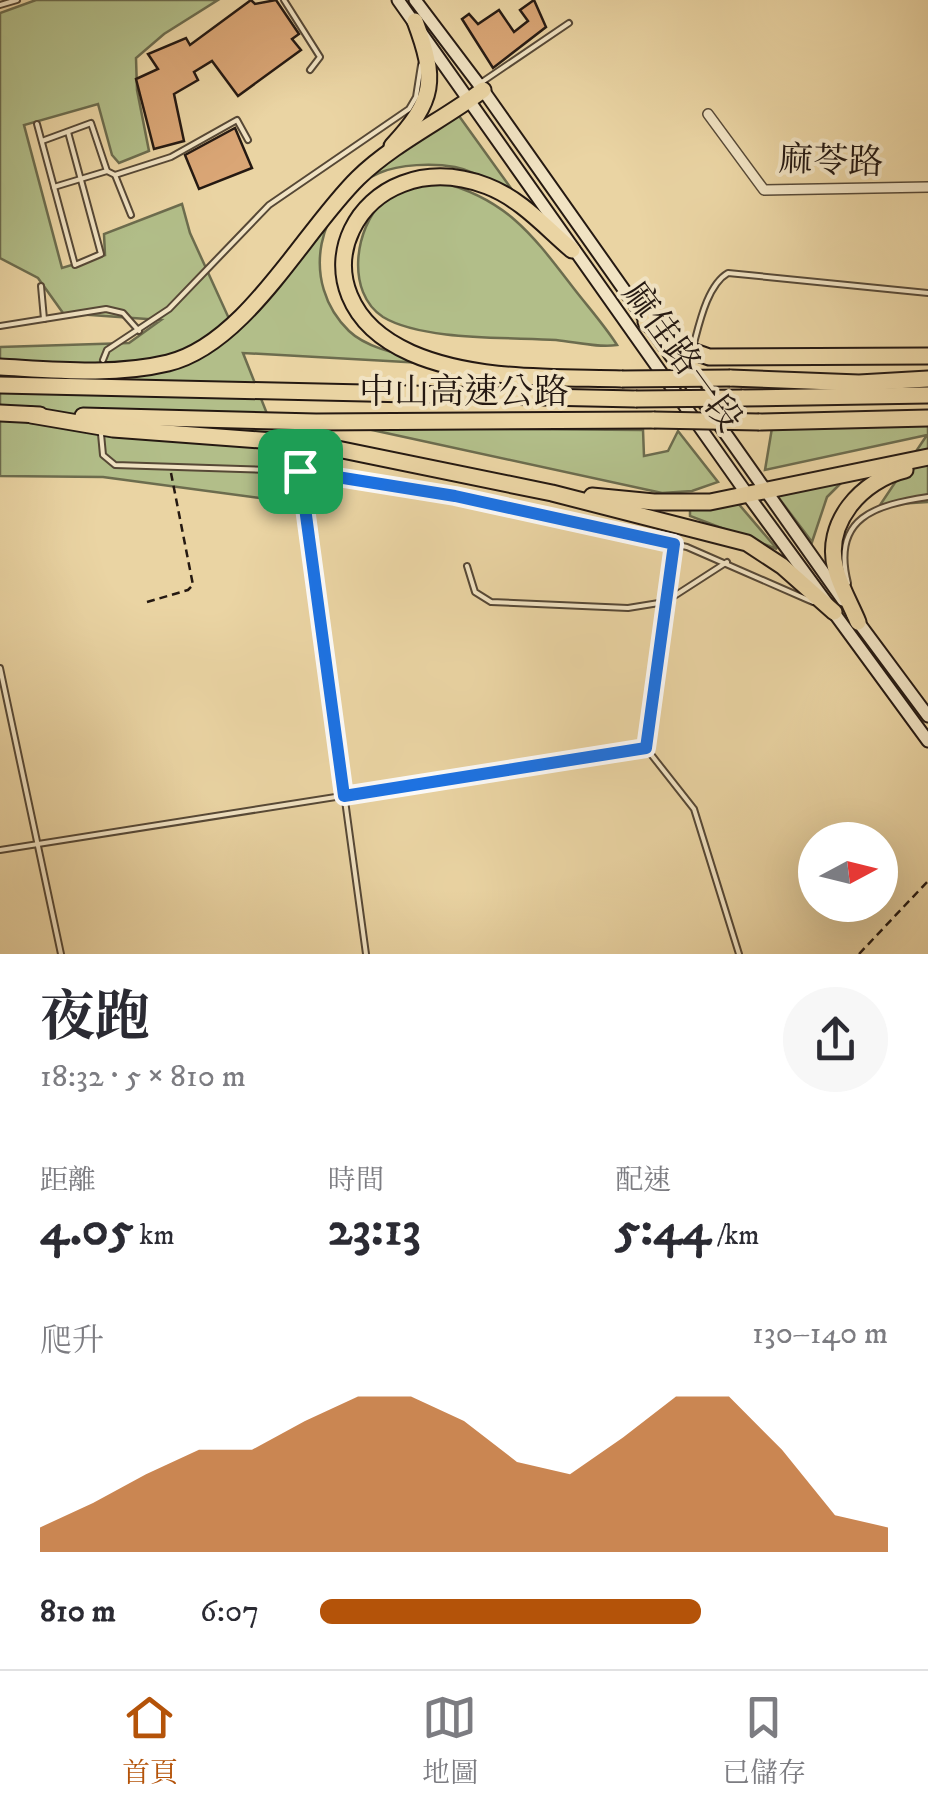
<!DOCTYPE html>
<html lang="zh-TW">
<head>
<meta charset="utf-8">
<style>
  body { margin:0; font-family:"IM FELL DW Pica","Noto Serif TC",serif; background:#f7f7f7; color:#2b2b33; height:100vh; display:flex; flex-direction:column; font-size:38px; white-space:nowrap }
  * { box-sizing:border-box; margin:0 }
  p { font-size:32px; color:#7c7c81 }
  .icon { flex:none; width:55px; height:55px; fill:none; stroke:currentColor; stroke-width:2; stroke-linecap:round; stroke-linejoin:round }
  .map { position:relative; height:954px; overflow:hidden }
  .sheet { display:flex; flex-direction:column; background:#fff; flex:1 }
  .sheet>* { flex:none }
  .needle { width:65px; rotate:83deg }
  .buttons { position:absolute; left:798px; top:822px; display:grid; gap:20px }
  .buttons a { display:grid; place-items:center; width:100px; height:100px; border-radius:50%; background:#fff; box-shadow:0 10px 40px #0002; font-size:50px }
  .pin { position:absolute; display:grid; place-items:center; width:85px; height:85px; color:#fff; margin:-42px; border-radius:20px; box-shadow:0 5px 15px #0006 }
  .round { display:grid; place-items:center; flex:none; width:105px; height:105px; border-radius:52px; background:#f7f7f7 }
  .head { display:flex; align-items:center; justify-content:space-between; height:170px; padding:0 40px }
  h1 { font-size:55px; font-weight:700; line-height:75px }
  .metrics { display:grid; grid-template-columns:repeat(3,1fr); gap:15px; height:170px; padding:10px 40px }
  .metrics div { display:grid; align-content:center }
  .metrics b { font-size:50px; font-weight:700 }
  .metrics small { font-size:28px; font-weight:400 }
  .metrics p { font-size:28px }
  .chart { height:280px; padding:20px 40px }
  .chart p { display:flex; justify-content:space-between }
  .chart svg { width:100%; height:180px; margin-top:10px; fill:#b45309; opacity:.7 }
  ul { padding:0 40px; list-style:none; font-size:32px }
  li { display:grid; grid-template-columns:160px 120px 1fr; align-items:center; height:75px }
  li i { height:25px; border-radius:12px; background:#b45309 }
  .tab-bar { display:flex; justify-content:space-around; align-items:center; height:140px; border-top:2px solid #e1e1e2; background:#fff; font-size:28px; color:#7c7c81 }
  .tab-bar a { display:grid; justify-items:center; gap:5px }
  .tab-bar .on { color:#b45309 }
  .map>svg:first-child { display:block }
  .green { fill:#b2be89; stroke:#6c6c4e; stroke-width:2.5 }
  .building { fill:#daa676; stroke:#251912; stroke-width:2.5 }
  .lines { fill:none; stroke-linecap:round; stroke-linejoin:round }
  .lane-casing { stroke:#564836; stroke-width:8 }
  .street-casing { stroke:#564836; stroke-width:12 }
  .secondary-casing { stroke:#251912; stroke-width:15 }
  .highway-casing { stroke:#251912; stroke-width:19 }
  .path { stroke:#251912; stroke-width:2.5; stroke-dasharray:8 5; stroke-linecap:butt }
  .lane { stroke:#f1e3c3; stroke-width:4 }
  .street { stroke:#f1e3c3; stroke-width:9 }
  .secondary { stroke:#f1e3c3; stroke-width:11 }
  .highway { stroke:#ead4a3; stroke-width:15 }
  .highway-bridge-casing { stroke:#251912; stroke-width:19; stroke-linecap:butt }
  .highway-bridge { stroke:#ead4a3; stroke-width:15 }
  .route-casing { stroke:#fff; stroke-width:20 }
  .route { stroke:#1a73e8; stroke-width:12 }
  .labels { text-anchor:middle; stroke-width:8; stroke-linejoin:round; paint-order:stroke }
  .street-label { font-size:35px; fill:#251912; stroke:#f1e3c3 }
</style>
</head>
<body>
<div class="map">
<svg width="928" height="954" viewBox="0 0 928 954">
  <rect width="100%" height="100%" fill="#ead4a3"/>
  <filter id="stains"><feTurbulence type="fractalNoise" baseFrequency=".002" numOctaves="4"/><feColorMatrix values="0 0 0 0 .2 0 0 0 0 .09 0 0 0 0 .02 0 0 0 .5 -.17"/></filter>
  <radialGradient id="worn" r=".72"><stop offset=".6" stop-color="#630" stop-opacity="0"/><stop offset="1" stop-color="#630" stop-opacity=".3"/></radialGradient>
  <g class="green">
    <path d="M36,0H218L164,34L136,58L137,90L149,151L119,163L112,155L98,104L24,125L62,268L105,255L104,234L182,204L190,233L231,323L338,195L454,109L531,216C509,197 485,173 455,167C433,163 400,164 379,173C316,199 299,283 349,331C371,352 413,356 441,364L243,353L298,492L260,498L103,477L0,476V347L129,343L161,320L63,313L38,278L0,258V13Z"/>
    <path d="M440,182C508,199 534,237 575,290C589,308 605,326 617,345C598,348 576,342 556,340C509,337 423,341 383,317C345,292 355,228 383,201C399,186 419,185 440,182Z"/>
    <path d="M928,425V502L880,505L927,435L765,470L772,428Z"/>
    <path d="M363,428L643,430L644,456L668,451L678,431L718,482L692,491L662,493Z"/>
    <path d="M846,478L827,497L812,542L769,485Z"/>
    <path d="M731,495L777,549L690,516V509Z"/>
  </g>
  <g class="building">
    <path d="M251,0L255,4L276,0L299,34L292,39L301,50L238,96L212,61L194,72L198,80L174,94L184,141L154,149L136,79L158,69L148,54L186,38L190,45Z"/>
    <path d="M534,0L546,27L493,68L462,19L469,14L478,24L499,10L514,32L528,21L520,10Z"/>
    <path d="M235,128L252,168L199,189L185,155Z"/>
  </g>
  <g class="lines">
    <defs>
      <g id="lane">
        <path d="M284,0L320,57L310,70"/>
        <path d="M0,5L17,0"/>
        <path d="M482,82L569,23"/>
        <path d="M37,124L54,187L107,171"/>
        <path d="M42,141L91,123L107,171L115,175L131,215"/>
        <path d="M115,175L171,157L237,120L248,140"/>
        <path d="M54,187L75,265L101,254L68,132"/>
        <path d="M41,286L44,319"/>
        <path d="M0,326L106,309L123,313L139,331"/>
        <path d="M693,347C699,325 707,285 728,273L928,293"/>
        <path d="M103,360L107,350L169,309L269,205L409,109L416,97L421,65"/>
        <path d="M101,434L103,455L115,465L300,471L455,496L687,547L813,602"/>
        <path d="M300,471L366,954"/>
        <path d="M674,544L646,748L694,809L739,954"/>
        <path d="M467,566L475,592L491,602L628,608L665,602L727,562"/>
        <path d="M848,583C831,517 876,505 928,497"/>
        <path d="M0,668L61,954"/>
        <path d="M0,850L646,748"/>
      </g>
      <path id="street" d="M708,114L764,190L928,187"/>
      <g id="secondary">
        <path d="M398,0L747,494L928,741"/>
        <path d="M415,0L483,90L843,600"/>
        <path d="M853,615L928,716"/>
      </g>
      <g id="highway">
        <path d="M392,146C435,100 437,80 415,21"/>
        <path d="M572,250C545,227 521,199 487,186C359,138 280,295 411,353C475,381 554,377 622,379"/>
        <path d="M646,322L678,346L709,357L928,356"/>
        <path d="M0,367C55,370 114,376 168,363C246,344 303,232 358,178C394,143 443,120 483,90"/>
        <path d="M730,378L859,383L928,379"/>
        <path d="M0,385L636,399"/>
        <path d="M742,398L928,395"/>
        <path d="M0,413L40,415"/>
        <path d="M31,415L113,429L313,444L552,493L747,543L782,566L834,612"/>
        <path d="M83,416L316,422L654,420"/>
        <path d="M759,422L928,418"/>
        <path d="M592,496L654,502H710L928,457"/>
        <path d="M858,622C851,605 841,588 836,570C823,523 862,480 905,470"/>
      </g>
    </defs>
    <use href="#lane" class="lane-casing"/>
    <use href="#street" class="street-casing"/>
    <use href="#secondary" class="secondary-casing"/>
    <use href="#highway" class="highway-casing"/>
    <g class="path">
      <path d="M147,602L188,590L193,585L171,473"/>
      <path d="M859,954L928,881"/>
    </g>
    <use href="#lane" class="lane"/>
    <use href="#street" class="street"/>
    <use href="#secondary" class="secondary"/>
    <use href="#highway" class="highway"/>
    <defs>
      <g id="highway-bridge">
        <path d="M622,379L730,378"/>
        <path d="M636,399L742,398"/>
        <path d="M654,420L759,422"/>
      </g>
    </defs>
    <use href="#highway-bridge" class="highway-bridge-casing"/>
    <use href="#highway-bridge" class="highway-bridge"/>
  </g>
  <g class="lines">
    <defs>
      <path id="route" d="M300,471L455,496L674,544L646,748L344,796Z"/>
    </defs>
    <use href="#route" class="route-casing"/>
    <use href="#route" class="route"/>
  </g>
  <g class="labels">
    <g class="street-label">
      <text transform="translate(831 160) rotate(2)" y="12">麻苓路</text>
      <text transform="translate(683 356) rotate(54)" y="12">麻佳路一段</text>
      <text x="464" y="403">中山高速公路</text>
    </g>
  </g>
  <rect width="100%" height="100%" filter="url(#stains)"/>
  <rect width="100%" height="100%" fill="url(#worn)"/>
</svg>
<div class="buttons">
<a><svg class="needle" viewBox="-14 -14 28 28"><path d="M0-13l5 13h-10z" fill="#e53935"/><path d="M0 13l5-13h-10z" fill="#7c7c81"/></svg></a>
</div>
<div class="pin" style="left:300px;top:471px;background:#1e9e55"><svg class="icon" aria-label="arrive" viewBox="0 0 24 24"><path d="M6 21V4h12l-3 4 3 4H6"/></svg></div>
</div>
<section class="sheet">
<div class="head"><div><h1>夜跑</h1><p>18:32 · 5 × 810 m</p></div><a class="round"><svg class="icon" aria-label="share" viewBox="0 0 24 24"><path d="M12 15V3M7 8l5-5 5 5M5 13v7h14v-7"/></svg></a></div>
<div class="metrics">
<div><p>距離</p><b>4.05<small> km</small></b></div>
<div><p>時間</p><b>23:13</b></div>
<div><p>配速</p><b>5:44<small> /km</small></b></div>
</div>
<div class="chart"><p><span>爬升</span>130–140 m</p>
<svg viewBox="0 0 160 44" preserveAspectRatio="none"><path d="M0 44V38L10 32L20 25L30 19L40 19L50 12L60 6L70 6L80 12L90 22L100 25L110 16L120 6L130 6L140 19L150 35L160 38V44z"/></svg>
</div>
<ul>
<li><b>810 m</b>6:07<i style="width:67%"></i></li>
</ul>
</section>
<nav class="tab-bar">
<a class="on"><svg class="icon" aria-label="home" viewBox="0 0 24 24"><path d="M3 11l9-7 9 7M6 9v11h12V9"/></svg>首頁</a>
<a><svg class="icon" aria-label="map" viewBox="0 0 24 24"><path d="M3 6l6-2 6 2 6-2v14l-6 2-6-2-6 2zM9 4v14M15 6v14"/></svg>地圖</a>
<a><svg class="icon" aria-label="saved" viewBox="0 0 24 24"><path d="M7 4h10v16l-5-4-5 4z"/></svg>已儲存</a>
</nav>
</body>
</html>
